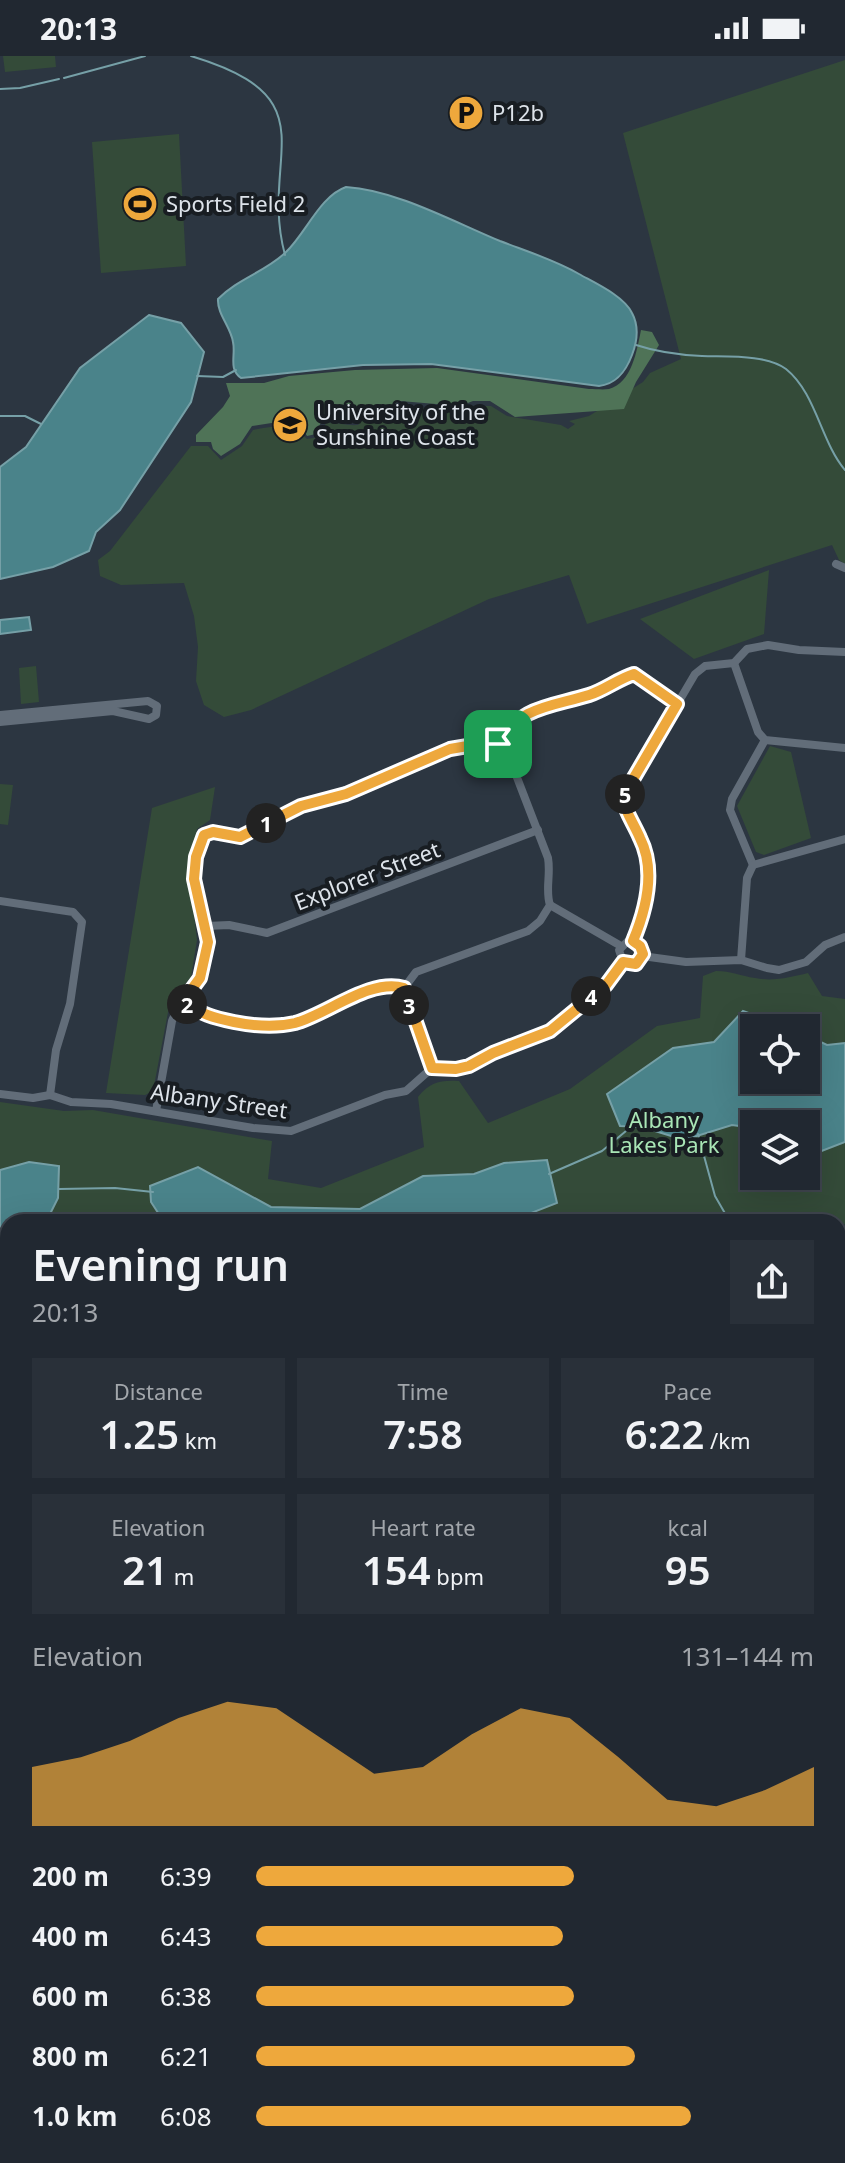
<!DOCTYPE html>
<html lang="en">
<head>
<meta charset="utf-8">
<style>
  body { margin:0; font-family:"Noto Sans",sans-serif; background:#293039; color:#f1f3f6; height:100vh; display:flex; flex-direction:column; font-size:30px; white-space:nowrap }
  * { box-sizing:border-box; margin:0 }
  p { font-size:26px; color:#a2a6ab }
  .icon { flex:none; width:44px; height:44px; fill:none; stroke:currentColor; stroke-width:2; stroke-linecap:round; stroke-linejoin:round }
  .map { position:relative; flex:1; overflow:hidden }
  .sheet { position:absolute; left:0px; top:1158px; width:846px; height:950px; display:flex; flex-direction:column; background:#212831; border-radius:24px 24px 0 0; box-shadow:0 8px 32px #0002,0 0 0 2px #3e444d }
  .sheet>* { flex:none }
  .controls { position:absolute; left:740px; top:958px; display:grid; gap:16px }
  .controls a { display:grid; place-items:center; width:80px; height:80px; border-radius:0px; background:#212831; box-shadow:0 8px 32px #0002,0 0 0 2px #3e444d; font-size:40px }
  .pin { position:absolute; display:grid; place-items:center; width:68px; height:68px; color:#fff; margin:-34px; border-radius:16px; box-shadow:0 4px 12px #0006 }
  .km { position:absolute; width:40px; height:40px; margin:-20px; border-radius:50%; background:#222; color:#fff; font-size:22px; line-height:40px; text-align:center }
  .round { display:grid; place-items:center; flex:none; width:84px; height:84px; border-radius:0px; background:#293039 }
  .head { display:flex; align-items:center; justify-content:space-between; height:136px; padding:0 32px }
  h1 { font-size:44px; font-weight:600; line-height:60px }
  .metrics { display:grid; grid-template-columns:repeat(3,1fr); gap:12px; height:136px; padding:8px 32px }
  .metrics div { display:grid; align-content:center; border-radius:0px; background:#293039; text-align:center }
  .metrics b { font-size:40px; font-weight:600 }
  .metrics small { font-size:22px; font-weight:400 }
  .metrics p { font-size:22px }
  .chart { height:224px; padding:16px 32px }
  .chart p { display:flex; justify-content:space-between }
  .chart svg { width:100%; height:144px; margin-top:8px; fill:#eea83c; opacity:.7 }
  ul { padding:0 32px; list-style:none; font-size:26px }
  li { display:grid; grid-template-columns:128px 96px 1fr; align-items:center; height:60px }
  li i { height:20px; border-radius:10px; background:#eea83c }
  .status { display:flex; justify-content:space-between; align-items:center; height:56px; padding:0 40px; background:#212831; direction:ltr }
  .status svg { height:22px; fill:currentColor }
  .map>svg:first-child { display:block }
  .green { fill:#344b39; fill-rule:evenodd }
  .forest { fill:#4f7357 }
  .water { fill:#4a838a; stroke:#76a0a7; stroke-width:2 }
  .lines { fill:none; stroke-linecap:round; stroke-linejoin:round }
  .stream { stroke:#76a0a7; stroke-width:2 }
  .minor { stroke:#626d79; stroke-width:8 }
  .tertiary { stroke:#626d79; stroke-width:10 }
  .route-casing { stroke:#fff; stroke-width:16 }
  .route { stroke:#eea83c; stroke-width:10 }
  .labels { text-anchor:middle; stroke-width:8; stroke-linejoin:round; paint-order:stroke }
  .poi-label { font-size:22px; fill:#dde3ea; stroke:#181d22; text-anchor:start }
  .street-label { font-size:22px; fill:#dde3ea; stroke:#181d22 }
  .park-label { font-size:22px; fill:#a9e6b6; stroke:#181d22 }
</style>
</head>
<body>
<div class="status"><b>20:13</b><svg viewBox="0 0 49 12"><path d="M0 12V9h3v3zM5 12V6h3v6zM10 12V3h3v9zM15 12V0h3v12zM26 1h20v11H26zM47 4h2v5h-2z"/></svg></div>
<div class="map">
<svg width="845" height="2107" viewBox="0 0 845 2107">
  <rect width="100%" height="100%" fill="#2c3641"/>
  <g class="green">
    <path d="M3,0H55L56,11L5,16Z"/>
    <path d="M845,4V508L839,504L832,489L587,568L569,519L489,543L251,654L224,661L204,649L196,625L198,591L194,560L184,527L121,529L100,520L98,504L110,495L191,390H208L221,404L242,390L253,374C274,370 292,366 307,383L319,381L326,367C337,366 346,370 358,369L366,359L380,360L402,350L460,355L472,350H491L507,360L561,369L568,373L575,368L569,365L589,360L643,326L650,317L681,303L623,77Z"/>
    <path d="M179,78L186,210L101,217L92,86Z"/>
    <path d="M769,514L764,578L694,603L640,563Z"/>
    <path d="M36,610L39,646L21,648L19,612Z"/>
    <path d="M770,690L791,696L811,782L764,799L756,796L737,750Z"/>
    <path d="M0,728L13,729L8,769L0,768Z"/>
    <path d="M215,731L210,764L197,773L189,816L197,884L191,921L170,946L153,1035L145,1039L106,1037L152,752Z"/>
    <path d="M716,915C731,915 741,920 755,922C773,926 791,921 808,917L822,940L845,943V1168L838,1173V1166H581L558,1162L553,1166H8V1224L0,1222V1046L64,1055L93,1054L272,1085L268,1123L321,1132L424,1091L418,1041C430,1026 440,1024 459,1025L488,1067L570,1033L657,970L700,962L703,920ZM754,972H806V1024H754ZM754,1068H806V1120H754Z"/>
    <path d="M8,1439V1494L0,1490V1463Z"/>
  </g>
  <g class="forest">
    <path d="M641,274L652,276L659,289L636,326L624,353L515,361L490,345H473L460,350L400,345L376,357L362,355L357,366L347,367L337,362L321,366L316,378L307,380L301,370L278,366L252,370L240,388L221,400L213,393L211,386H196V379L223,351L230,340L226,327H264L289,320L355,314L437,312L589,333C595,333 603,334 609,333C632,327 637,294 641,274Z"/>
    <path d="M0,1557L8,1559V1681L0,1679Z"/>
    <path d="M838,1824L845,1839V2107H198L199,2100H838Z"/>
  </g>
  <g class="water">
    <path d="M346,131C396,134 454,166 500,185C526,195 555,204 579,218C595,227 624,240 632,257C639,270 637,286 632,299C626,315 617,328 599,330L431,308L363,309L241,322C228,313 236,299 233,286C231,271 217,258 218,243C237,223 267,215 286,196C306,177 320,140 346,131Z"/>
    <path d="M149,259L181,267L204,296L191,346L120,454L96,476L89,495L53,511L0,523V411L26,391L80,312Z"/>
    <path d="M29,561L31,574L0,578V564Z"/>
    <path d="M743,955L790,972H754V1024H806V979L827,989L845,987V1086L806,1101V1068H754V1072L732,1069L684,1084L642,1071L620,1070L607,1038L673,992L714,986Z"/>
    <path d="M547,1104L557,1147L508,1166H164L151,1146L150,1130L198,1111L271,1151L360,1153L423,1120L474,1118L504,1107Z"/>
    <path d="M29,1106L59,1110L58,1142L46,1166H8V1201L0,1200V1114Z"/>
  </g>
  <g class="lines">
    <g class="stream">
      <path d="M191,0C334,43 258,99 285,199"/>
      <path d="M64,22L145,0"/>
      <path d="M0,33L20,32L59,23"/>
      <path d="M636,289C657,296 680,299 702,300C726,301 766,298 786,313C816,337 821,386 845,414"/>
      <path d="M197,320L223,321L236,314"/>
      <path d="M0,360H25L41,368"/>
      <path d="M698,1078L715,1140L730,1166"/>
      <path d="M549,1118L602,1095L632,1070"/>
      <path d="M59,1133L115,1132L153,1136"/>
      <path d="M0,1635L8,1640"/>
      <path d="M838,1944L845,1951"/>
      <path d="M494,2107L496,2100"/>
    </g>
    <g class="minor">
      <path d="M836,508L845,512"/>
      <path d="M734,607L758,676L765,684L845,692"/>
      <path d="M0,659L148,645L157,650L156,659L149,663L113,655L0,666"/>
      <path d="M498,688C520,650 550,651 588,639C604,634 618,623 634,618L677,648"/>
      <path d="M753,809L730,754L732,743L765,684"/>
      <path d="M0,845L73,856L82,866L70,948L56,994L50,1039"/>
      <path d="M550,849L621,890"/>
      <path d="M206,870L229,869L267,877L538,774"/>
      <path d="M633,885C646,853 656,815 640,782C634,768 626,757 622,742L695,618L705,610L734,607L747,593L768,589L799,594L845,596"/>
      <path d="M642,900L686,906L741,904L767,912L779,914L806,906L825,889L845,881"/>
      <path d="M741,904L747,822L753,809L845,783"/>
      <path d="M623,906L619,894L628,885L639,888L642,900"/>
      <path d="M623,906L636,908L642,900"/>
      <path d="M404,932L432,1012"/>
      <path d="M0,1038L33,1042L50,1039L71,1046L111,1048L253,1072L291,1075L385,1039L406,1035L432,1012L456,1013L469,1010L493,997L550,975L606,929L623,906"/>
      <path d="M156,1055L172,965C184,935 205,926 208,888C209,878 205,867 202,857C195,827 191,810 204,779L213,776L240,781L301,750L346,738L450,693L491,686L506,693L548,802C551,819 545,834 550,849L540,865L528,875L416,916L404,932L387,929L377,931C328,953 291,978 235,966C214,962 200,958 183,945"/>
      <path d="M838,1245L845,1238"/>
      <path d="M838,1278L845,1285"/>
      <path d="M0,1280L8,1282"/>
      <path d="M838,1376L845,1372"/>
      <path d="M0,1385L8,1386"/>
      <path d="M838,1533L845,1501"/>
    </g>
    <g class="tertiary">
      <path d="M0,1501L8,1503"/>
      <path d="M0,1514L8,1517"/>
      <path d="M838,1745L845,1746"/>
      <path d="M838,1756L845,1757"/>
    </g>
  </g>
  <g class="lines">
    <defs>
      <path id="route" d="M634,618L677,648L622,742C626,757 634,768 640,782C656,814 646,854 633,885L640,890L643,898L636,908L623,906L606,929L550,975L493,997L469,1010L456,1013L432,1012L404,932C370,922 328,958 295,967C274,972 254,970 234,966C214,962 200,958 183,945L200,922L208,886L194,823L196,801L204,779L213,776L240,781L301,750L346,738L450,693L491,686L498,688C520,650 550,651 589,639C605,634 618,623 634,618Z"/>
    </defs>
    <use href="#route" class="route-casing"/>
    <use href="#route" class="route"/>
  </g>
  <defs>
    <symbol id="parking-disc" viewBox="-11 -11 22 22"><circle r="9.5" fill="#eea83c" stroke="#181d22"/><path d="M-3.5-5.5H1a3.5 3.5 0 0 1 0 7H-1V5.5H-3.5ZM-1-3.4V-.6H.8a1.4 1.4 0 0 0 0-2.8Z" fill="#111"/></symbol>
    <symbol id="stadium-disc" viewBox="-11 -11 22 22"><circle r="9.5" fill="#eea83c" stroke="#181d22"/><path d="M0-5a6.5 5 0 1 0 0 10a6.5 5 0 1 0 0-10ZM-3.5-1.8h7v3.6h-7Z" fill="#111"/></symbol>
    <symbol id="university-disc" viewBox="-11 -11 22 22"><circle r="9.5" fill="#eea83c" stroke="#181d22"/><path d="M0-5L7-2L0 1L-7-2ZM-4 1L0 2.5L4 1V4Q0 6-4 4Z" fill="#111"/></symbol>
  </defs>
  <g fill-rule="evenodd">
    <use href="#parking-disc" x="446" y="37" width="40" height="40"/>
    <use href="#stadium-disc" x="120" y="128" width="40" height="40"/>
    <use href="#university-disc" x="270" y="349" width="40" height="40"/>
  </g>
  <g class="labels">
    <g class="poi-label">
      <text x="492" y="65">P12b</text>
      <text x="166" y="156">Sports Field 2</text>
      <text x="316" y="364">University of the<tspan x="316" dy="25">Sunshine Coast</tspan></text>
    </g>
    <g class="street-label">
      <text transform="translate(367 820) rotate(-21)" y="8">Explorer Street</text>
      <text transform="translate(219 1045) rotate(8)" y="8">Albany Street</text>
    </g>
    <g class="park-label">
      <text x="664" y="1072">Albany<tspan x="664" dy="25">Lakes Park</tspan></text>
    </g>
  </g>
</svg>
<div class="controls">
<a><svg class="icon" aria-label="locate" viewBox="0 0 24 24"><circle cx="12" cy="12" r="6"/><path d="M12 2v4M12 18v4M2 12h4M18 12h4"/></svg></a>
<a><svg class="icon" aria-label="layers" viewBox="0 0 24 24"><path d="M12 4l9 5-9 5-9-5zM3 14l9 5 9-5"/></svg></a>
</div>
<div class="pin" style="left:498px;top:688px;background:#1e9e55"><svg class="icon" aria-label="arrive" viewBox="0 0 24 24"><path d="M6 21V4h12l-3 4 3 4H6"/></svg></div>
<b class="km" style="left:266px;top:767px">1</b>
<b class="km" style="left:187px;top:948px">2</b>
<b class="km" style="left:409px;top:949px">3</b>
<b class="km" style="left:591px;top:940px">4</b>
<b class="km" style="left:625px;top:738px">5</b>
<section class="sheet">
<div class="head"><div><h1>Evening run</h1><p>20:13</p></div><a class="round"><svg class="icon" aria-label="share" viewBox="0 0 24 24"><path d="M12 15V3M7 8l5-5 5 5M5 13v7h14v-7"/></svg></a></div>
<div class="metrics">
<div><p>Distance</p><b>1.25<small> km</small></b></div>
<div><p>Time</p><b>7:58</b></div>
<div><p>Pace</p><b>6:22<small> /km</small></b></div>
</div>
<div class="metrics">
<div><p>Elevation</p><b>21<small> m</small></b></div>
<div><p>Heart rate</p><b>154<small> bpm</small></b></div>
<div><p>kcal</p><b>95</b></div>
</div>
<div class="chart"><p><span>Elevation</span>131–144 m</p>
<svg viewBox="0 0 160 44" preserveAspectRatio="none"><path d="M0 44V26L10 23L20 18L30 11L40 6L50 8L60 18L70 28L80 26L90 16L100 8L110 11L120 23L130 36L140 38L150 33L160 26V44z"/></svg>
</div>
<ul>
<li><b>200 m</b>6:39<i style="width:57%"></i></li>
<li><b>400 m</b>6:43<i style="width:55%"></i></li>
<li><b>600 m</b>6:38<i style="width:57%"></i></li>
<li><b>800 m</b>6:21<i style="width:68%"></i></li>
<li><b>1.0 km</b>6:08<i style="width:78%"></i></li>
</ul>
</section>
</div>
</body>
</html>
